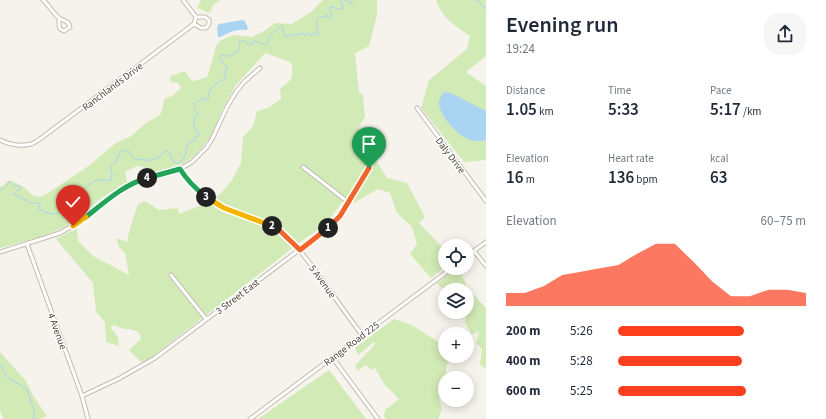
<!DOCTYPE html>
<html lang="en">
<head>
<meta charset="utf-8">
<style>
  body { margin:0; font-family:"Source Sans 3",sans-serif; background:#f6f6f7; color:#1f2937; height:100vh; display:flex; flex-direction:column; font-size:15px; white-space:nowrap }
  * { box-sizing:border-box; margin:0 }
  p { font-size:13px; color:#747a83 }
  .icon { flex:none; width:22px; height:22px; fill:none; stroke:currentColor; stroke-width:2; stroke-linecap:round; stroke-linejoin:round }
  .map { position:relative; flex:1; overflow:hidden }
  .panel { display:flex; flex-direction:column; background:#fff; width:340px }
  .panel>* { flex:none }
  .tools { position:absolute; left:438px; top:239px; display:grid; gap:8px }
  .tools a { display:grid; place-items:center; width:36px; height:36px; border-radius:50%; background:#fff; box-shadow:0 2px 10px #0003; font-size:20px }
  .pin { position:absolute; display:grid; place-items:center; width:34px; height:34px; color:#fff; margin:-41px -17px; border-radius:50% 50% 50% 0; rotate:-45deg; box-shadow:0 0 4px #0007 }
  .pin .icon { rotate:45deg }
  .km { position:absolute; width:20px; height:20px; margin:-10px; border-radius:50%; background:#222; color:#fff; font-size:11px; line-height:20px; text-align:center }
  .round { display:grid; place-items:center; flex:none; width:42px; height:42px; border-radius:16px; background:#f6f6f7 }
  .head { display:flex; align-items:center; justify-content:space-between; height:68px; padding:0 20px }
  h1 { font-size:22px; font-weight:600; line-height:30px }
  .stats { display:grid; grid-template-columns:repeat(3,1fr); gap:6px; height:68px; padding:4px 20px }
  .stats div { display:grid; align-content:center }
  .stats b { font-size:17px; font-weight:600 }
  .stats small { font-size:11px; font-weight:400 }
  .stats p { font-size:11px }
  .chart { height:112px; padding:8px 20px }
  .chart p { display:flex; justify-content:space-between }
  .chart svg { width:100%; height:72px; margin-top:4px; fill:#fc3f1d; opacity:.7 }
  ul { padding:0 20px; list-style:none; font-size:13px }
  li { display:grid; grid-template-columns:64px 48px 1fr; align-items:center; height:30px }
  li i { height:10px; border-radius:5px; background:#fc3f1d }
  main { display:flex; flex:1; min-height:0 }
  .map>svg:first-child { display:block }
  .green { fill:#d2eab5 }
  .water { fill:#a9d4f2 }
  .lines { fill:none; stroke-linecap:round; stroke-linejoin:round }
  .stream { stroke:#a9d4f2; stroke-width:1 }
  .street-casing { stroke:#c2bbae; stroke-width:5 }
  .street { stroke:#fff; stroke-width:3 }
  .split-1-casing { stroke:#fff; stroke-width:8 }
  .split-2-casing { stroke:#fff; stroke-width:8 }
  .split-3-casing { stroke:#fff; stroke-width:8 }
  .split-4-casing { stroke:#fff; stroke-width:8 }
  .split-5-casing { stroke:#fff; stroke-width:8 }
  .split-6-casing { stroke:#fff; stroke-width:8 }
  .split-1 { stroke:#f0652b; stroke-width:5 }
  .split-2 { stroke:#f0652b; stroke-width:5 }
  .split-3 { stroke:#f5b400; stroke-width:5 }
  .split-4 { stroke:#22a559; stroke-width:5 }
  .split-5 { stroke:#22a559; stroke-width:5 }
  .split-6 { stroke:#f5b400; stroke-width:5 }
  .labels { text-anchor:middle; stroke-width:3; stroke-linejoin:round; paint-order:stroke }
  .street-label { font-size:10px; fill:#4b4439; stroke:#fff }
</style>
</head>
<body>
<main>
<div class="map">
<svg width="486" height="419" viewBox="0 0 486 419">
  <rect width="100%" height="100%" fill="#f6f3ec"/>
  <g class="green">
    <path d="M201,0H221L213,5L210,13L197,8Z"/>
    <path d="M323,0H377V15L369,46L355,53L359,93L363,95L365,117L358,128L367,139L369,149L387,178L407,183L425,217L419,223L445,250V267L431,278L410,254L417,244L412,227L397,213L390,193L378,189L354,203L346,197L325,225L303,240L148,360L141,362L129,350L141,339L139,332L130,329H124L113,325L111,328L118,337L119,346L106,342L105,322L96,312L93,283L56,239L77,228L78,241L93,256L129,275L125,253L119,247L116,238L127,242C129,229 134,217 138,204L145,201L159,210L178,208L179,214L204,204L220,194L232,180L241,163L243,137L253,126L257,111L268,108L281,99L280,89C292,79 293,80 292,64L288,61L265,53L236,85L221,112L213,134L202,148L193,157L184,163L163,171L152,172L147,168L137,166L125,172L127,182L97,201L82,216L61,229L37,238L0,248V186H3L9,180C19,184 25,187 32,195L40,197L48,193L90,165L117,142L130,137L146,123L160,115L163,107L164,99L172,96L181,88L178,83L171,82L170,76L185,71L192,81L198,80L207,77L212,62L216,46L220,41L233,35L252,37L264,31L275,23L292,24L311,12Z"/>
    <path d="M436,0H486V56L466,72L486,86V160L464,162L421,108L429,80L467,49L470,36C454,25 443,19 436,0Z"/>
    <path d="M457,268H459L468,289L486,308V367L484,368L480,364L482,349L476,343L479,332L472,334L465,323L466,313L465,312H467V290H445V292L437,283Z"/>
    <path d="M394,319L412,325L438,342L445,337V356H463L456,363L452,360L447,364L446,371L450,378H445V392L439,398L442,409L438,419H386L384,416L385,410L399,399L384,384L375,368L372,370L365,365L358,371L355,366L375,344L374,342L358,355L355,348Z"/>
    <path d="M0,352L26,381L34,397L47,416L41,419H4L0,411Z"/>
    <path d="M329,370L366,419H258Z"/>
  </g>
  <g class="water">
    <path d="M242,20L245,21L248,28L247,30C235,29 230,32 220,37H218L217,27L219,24Z"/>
    <path d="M444,92L451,93L486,111V140C481,142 473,141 468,139C457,135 437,113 439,101C440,98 442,95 444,92Z"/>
  </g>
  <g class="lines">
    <g class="stream">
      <path d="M344,0L352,4V0"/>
      <path d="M477,0L480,2V3L482,6L486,8"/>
      <path d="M0,191L4,188L9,182H11L15,186H21V188C19,191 16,191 14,194C17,195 30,203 32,203C34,204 36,203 39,203L40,206L39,209C44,212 50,214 57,214L61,209H73C79,203 77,199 81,193C84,189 89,184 93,182C99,178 105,182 111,180C111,178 112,176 112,174C111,166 109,166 116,162L117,157L119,156V154L124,150L130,152C131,157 134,159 138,160L142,159C147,161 154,161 159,157C162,154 162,152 167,151L171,154V157L174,162L178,163C182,161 186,156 186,152C186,150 186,148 187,146L189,143L194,141L195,137L199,135L197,131L194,128V117L199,115L198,113L195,110L194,104L197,101H200L204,98L206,100L208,99L209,91L220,80H224L226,77L224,73L228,69C226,66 222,62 219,59L220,56C225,54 220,55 225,56C230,57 236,53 240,49L239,43L243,40L247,43L253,45L254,41L265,45L267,44C268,42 268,40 269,38C271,33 276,30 280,27L282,26C284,30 282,35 286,37L292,35H298L301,33L305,35L307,33L311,36L315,32L316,35H318L319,34L316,29L318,26L316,21C319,18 319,16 324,17L327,15L328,18H331L332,14L329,8L330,7H333L340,10L343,8L341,2L342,0"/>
      <path d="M0,364L8,378L27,389L34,411V419"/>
    </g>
    <defs>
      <g id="street">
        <path d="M43,0C49,5 52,12 58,17C63,22 68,19 70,27L64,31L60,29L59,25V18"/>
        <path d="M183,0L196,17"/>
        <path d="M194,24L201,28H206L209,24V20L205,17H196"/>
        <path d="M417,108L486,201"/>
        <path d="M0,140C9,144 20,147 31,144C34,143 37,141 40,139L194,24L196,17"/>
        <path d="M303,167L348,202"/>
        <path d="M180,169C195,193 220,207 246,216C257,220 270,222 279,230C296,244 308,261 321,278C334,297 348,316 362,335"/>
        <path d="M27,244L82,396L88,419"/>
        <path d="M474,251L486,266"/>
        <path d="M0,252L60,233L77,223L112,196L127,186L138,181L180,169L192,162L207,147L212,139L227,107L236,92L244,82L260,68"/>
        <path d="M467,256L486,242"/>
        <path d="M171,275L206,319"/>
        <path d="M332,357L378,419"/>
        <path d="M82,396L120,378L155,358L323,232L340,215L369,168"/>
        <path d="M250,419L452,268"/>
      </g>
    </defs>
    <use href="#street" class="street-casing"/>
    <use href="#street" class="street"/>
  </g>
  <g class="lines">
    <defs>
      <path id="split-1" d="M328,228L340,216L369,168"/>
      <path id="split-2" d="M272,226L278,229L300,250L328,228"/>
      <path id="split-3" d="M206,197L224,208L272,226"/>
      <path id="split-4" d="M147,178L180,169C187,180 196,189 206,197"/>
      <path id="split-5" d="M86,217C105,202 123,185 147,178"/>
      <path id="split-6" d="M73,226L86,217"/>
    </defs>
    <use href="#split-1" class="split-1-casing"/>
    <use href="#split-2" class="split-2-casing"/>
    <use href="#split-3" class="split-3-casing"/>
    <use href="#split-4" class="split-4-casing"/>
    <use href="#split-5" class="split-5-casing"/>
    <use href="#split-6" class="split-6-casing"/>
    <use href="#split-1" class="split-1"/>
    <use href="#split-2" class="split-2"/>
    <use href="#split-3" class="split-3"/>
    <use href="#split-4" class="split-4"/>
    <use href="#split-5" class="split-5"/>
    <use href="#split-6" class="split-6"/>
  </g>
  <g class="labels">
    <g class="street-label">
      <text transform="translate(112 86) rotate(-37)" y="4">Ranchlands Drive</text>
      <text transform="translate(451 155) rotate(53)" y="4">Daly Drive</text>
      <text transform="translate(323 281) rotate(54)" y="4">5 Avenue</text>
      <text transform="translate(237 296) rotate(-37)" y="4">3 Street East</text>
      <text transform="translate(58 331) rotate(70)" y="4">4 Avenue</text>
      <text transform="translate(351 343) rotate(-37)" y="4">Range Road 225</text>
    </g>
  </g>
</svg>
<div class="tools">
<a><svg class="icon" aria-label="locate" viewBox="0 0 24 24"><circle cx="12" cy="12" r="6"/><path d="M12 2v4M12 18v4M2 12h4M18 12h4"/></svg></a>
<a><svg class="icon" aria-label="layers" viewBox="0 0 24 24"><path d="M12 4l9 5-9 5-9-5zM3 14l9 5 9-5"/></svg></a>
<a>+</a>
<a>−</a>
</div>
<div class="pin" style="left:369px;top:168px;background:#1e9e55"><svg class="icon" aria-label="arrive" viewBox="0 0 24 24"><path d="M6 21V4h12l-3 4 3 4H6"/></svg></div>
<div class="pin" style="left:73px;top:226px;background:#d93025"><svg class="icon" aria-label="check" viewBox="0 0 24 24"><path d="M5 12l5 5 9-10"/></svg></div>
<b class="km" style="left:328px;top:228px">1</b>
<b class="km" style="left:272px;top:226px">2</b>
<b class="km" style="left:206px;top:197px">3</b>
<b class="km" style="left:147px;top:178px">4</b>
</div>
<section class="panel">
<div class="head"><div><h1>Evening run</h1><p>19:24</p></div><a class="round"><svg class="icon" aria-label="share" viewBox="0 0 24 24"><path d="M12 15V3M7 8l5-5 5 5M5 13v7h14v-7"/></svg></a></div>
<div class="stats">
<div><p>Distance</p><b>1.05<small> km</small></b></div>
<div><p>Time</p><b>5:33</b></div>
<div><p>Pace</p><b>5:17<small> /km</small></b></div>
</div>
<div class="stats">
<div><p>Elevation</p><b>16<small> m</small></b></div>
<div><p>Heart rate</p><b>136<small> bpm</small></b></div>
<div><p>kcal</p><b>63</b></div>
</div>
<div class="chart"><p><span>Elevation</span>60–75 m</p>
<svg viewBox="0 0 160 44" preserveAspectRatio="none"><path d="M0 44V36L10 36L20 32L30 25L40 23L50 21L60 19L70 12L80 6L90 6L100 17L110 29L120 38L130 38L140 34L150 34L160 36V44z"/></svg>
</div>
<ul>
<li><b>200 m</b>5:26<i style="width:67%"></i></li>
<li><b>400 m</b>5:28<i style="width:66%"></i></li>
<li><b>600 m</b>5:25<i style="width:68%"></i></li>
</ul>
</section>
</main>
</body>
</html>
